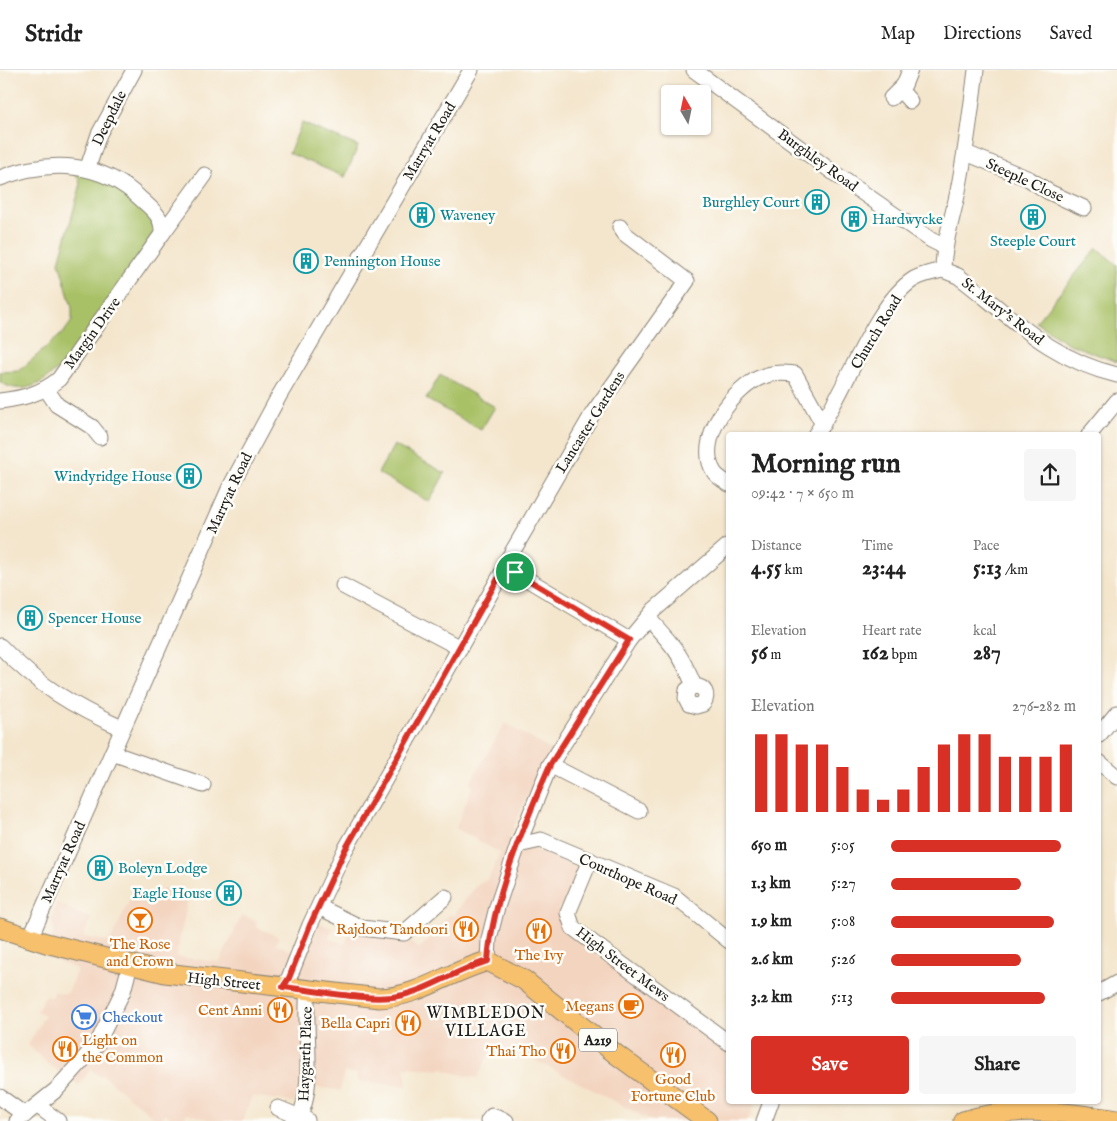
<!DOCTYPE html>
<html lang="en">
<head>
<meta charset="utf-8">
<style>
  body { margin:0; font-family:"IM FELL English",serif; background:#f6f6f6; color:#222; height:100vh; display:flex; flex-direction:column; font-size:19px; white-space:nowrap }
  * { box-sizing:border-box; margin:0 }
  p { font-size:16px; color:#767676 }
  .icon { flex:none; width:28px; height:28px; fill:none; stroke:currentColor; stroke-width:2; stroke-linecap:round; stroke-linejoin:round }
  .map { position:relative; flex:1; overflow:hidden }
  .sheet { position:absolute; left:726px; top:362px; width:375px; height:672px; display:flex; flex-direction:column; background:#fff; border-radius:5px; box-shadow:0 1px 4px #0004 }
  .sheet>* { flex:none }
  .needle { width:32px; rotate:351deg }
  .buttons { position:absolute; left:661px; top:15px; display:grid; gap:10px }
  .buttons a { display:grid; place-items:center; width:50px; height:50px; border-radius:5px; background:#fff; box-shadow:0 1px 4px #0004; font-size:25px }
  .pin { position:absolute; display:grid; place-items:center; width:42px; height:42px; color:#fff; margin:-21px; border:2px solid #fff; border-radius:50%; box-shadow:0 1px 5px #0007 }
  .round { display:grid; place-items:center; flex:none; width:52px; height:52px; border-radius:5px; background:#f6f6f6 }
  .summary { display:flex; align-items:center; justify-content:space-between; height:85px; padding:0 25px }
  h1 { font-size:28px; font-weight:700; line-height:38px }
  .stats { display:grid; grid-template-columns:repeat(3,1fr); gap:8px; height:85px; padding:5px 25px }
  .stats div { display:grid; align-content:center }
  .stats b { font-size:21px; font-weight:700 }
  .stats small { font-size:14px; font-weight:400 }
  .stats p { font-size:14px }
  .chart { height:140px; padding:10px 25px }
  .chart p { display:flex; justify-content:space-between }
  .chart svg { width:100%; height:90px; margin-top:5px; stroke:#d93025; stroke-width:6 }
  .primary-button { display:flex; gap:10px; margin-top:auto; padding:10px 25px }
  .primary-button a { flex:1; height:58px; border-radius:5px; background:#d93025; color:#fff; font-size:20px; font-weight:700; line-height:58px; text-align:center }
  .primary-button a+a { background:#f6f6f6; color:#222 }
  ul { padding:0 25px; list-style:none; font-size:16px }
  li { display:grid; grid-template-columns:80px 60px 1fr; align-items:center; height:38px }
  li i { height:12px; border-radius:6px; background:#d93025 }
  header { display:flex; align-items:center; gap:30px; box-sizing:border-box; height:70px; padding:0 25px; background:#fff; border-bottom:1px solid #e0e0e0 }
  header strong { font-size:24px }
  nav { display:flex; gap:28px; margin-inline-start:auto; font-size:18px }
  .map>svg:first-child { display:block }
  .built { fill:#f3d4bf }
  .park { fill:#a9c166; stroke:#626e41 }
  .lines { fill:none; stroke-linecap:round; stroke-linejoin:round }
  .minor-casing { stroke:#888174; stroke-width:17 }
  .major-casing { stroke:#888174; stroke-width:21 }
  .minor { stroke:#fff; stroke-width:15 }
  .major { stroke:#f7c06c; stroke-width:19 }
  .route-casing { stroke:#fff; stroke-width:10 }
  .route { stroke:#d93025; stroke-width:6 }
  .labels { text-anchor:middle; stroke-width:5; stroke-linejoin:round; paint-order:stroke }
  .shield { fill:#fdfcf7; stroke:#605f5e; stroke-width:1 }
  .shield-label { font-size:14px; font-weight:bold; fill:#1c1c1c }
  .street-label { font-size:15px; fill:#1c1c1c; stroke:#fdfcf7 }
  .culture-label { font-size:15px; fill:#0d838f; stroke:#fdfcf7; text-anchor:start }
  .food-label { font-size:15px; fill:#c56008; stroke:#fdfcf7; text-anchor:end }
  .shop-label { font-size:15px; fill:#366cbe; stroke:#fdfcf7; text-anchor:start }
  .neighbourhood-label { font-size:16px; letter-spacing:1px; fill:#1c1c1c; stroke:#fdfcf7 }
</style>
</head>
<body>
<header>
<strong>Stridr</strong>
<nav><a>Map</a><a>Directions</a><a>Saved</a></nav>
</header>
<div class="map">
<svg width="1117" height="1051" viewBox="0 0 1117 1051">
  <rect width="100%" height="100%" fill="#fdfcf7"/>
  <filter id="ink" filterUnits="userSpaceOnUse"><feTurbulence type="fractalNoise" baseFrequency=".02" numOctaves="2"/><feDisplacementMap in="SourceGraphic" scale="10" xChannelSelector="R" yChannelSelector="G"/><feConvolveMatrix kernelMatrix="1 2 1 2 8 2 1 2 1" color-interpolation-filters="sRGB"/></filter>
  <filter id="wash" filterUnits="userSpaceOnUse"><feTurbulence type="fractalNoise" baseFrequency=".0096" numOctaves="4" result="noise"/><feDisplacementMap in="SourceGraphic" scale="20" xChannelSelector="R" yChannelSelector="G"/><feGaussianBlur stdDeviation="1.12" result="paint"/><feColorMatrix in="noise" values="0 0 0 0 0 0 0 0 0 0 0 0 0 0 0 0 0 1.4 0 .05"/><feComposite in="paint" operator="in"/></filter>
  <g filter="url(#wash)">
    <rect width="100%" height="100%" fill="#f4e6cd"/>
    <path class="built" d="M505,653L551,680L524,733L509,768L582,800L566,838L561,836L558,838L570,866L729,978V1032L755,1033L748,1051H652L514,979L510,985L493,977L477,1008L446,1001V999L441,998L440,1000L405,997L407,1016L357,1011V1004L344,1002L340,1020L299,1016L298,1033L252,1026L243,1051H214L187,1043L183,1051H174L166,1043L159,1051L102,1005L100,1007L91,999L79,1015L47,993L28,975L45,945L37,941L45,926L51,928L54,921L66,924L69,921L77,899L45,887L54,859L51,850L57,833L91,849L83,867L110,872L135,818L159,826L163,818L186,828L188,829L176,887L220,892L242,845L257,851L256,857L279,867L276,874L304,887L320,853L333,859L328,868L345,874L351,859L406,869L419,878L437,863L435,861L450,844L453,846L475,817L489,808L500,783L456,758L473,715L470,713Z"/>
    <g class="park">
      <path d="M302,53L358,76L345,107L289,83Z"/>
      <path d="M69,101C98,103 151,132 156,162L64,293C46,311 25,328 0,312V302L19,301L64,262L72,251V238L59,192L80,117L79,108Z"/>
      <path d="M1097,178L1117,195V292L1067,273L1036,252Z"/>
      <path d="M440,305L495,337L481,360L426,329Z"/>
      <path d="M394,375L445,403L429,432L378,403Z"/>
    </g>
  </g>
  <g filter="url(#ink)">
    <g class="lines">
      <defs>
        <g id="minor">
          <path d="M694,0L834,103L931,170L945,177"/>
          <path d="M900,20L910,31"/>
          <path d="M891,28L904,15L910,0"/>
          <path d="M966,83L1029,109L1049,122L1084,138"/>
          <path d="M88,97L99,64L134,0"/>
          <path d="M0,108C50,89 102,91 142,130C154,141 163,147 162,164L59,309C41,324 23,328 0,331"/>
          <path d="M162,164L205,105"/>
          <path d="M943,200L958,206C1011,246 1049,289 1117,305"/>
          <path d="M943,200C943,174 953,147 958,121C966,81 971,41 976,0"/>
          <path d="M47,320L57,335L92,357L100,367"/>
          <path d="M815,365C845,324 874,234 914,209C923,204 933,202 943,200"/>
          <path d="M1089,365L1117,331"/>
          <path d="M729,414C724,411 717,407 714,402C694,370 734,316 764,306C774,302 785,303 795,304L823,354"/>
          <path d="M507,500V491L593,343L687,211L625,164L620,157"/>
          <path d="M343,516L460,578"/>
          <path d="M648,548C671,573 681,583 694,616L687,620L686,628L689,634L696,636L703,634C709,624 705,617 694,616"/>
          <path d="M0,576C36,614 74,637 122,658"/>
          <path d="M1099,665L1117,643"/>
          <path d="M112,683L203,715"/>
          <path d="M1099,692L1117,707"/>
          <path d="M550,695L639,741"/>
          <path d="M518,775L541,770L674,826L729,871"/>
          <path d="M590,790L568,843L573,858L729,973"/>
          <path d="M319,837L362,858L404,863L445,827"/>
          <path d="M30,868L230,417L279,326L471,0"/>
          <path d="M488,891L489,869L497,837L518,775L550,695L629,570L654,540L729,475"/>
          <path d="M283,917L289,908L310,855L345,780L502,503L507,500L515,502L629,570"/>
          <path d="M1099,923L1117,913"/>
          <path d="M0,1027L25,1045"/>
          <path d="M38,1036L58,1051"/>
          <path d="M278,1038L307,1050"/>
          <path d="M299,1047C316,1016 303,957 308,920"/>
          <path d="M17,1051L56,1020L97,974L123,921L130,895"/>
          <path d="M488,1051L492,1046L506,1051"/>
          <path d="M764,1051L771,1032"/>
        </g>
        <g id="major">
          <path d="M0,858L46,873L165,903L379,928C419,927 450,901 488,891L524,910L617,985L707,1051"/>
          <path d="M963,1051C1014,1035 1066,1042 1117,1050"/>
        </g>
      </defs>
      <use href="#minor" class="minor-casing"/>
      <use href="#major" class="major-casing"/>
      <use href="#minor" class="minor"/>
      <use href="#major" class="major"/>
    </g>
  </g>
  <g class="lines" filter="url(#ink)">
    <defs>
      <path id="route" d="M507,500L515,502L629,570L550,695C525,753 492,828 488,891C457,899 430,920 398,926C370,932 314,920 283,917L289,908L310,855L345,780L499,507Z"/>
    </defs>
    <use href="#route" class="route-casing"/>
    <use href="#route" class="route"/>
  </g>
  <defs>
    <symbol id="building-ring" viewBox="-11 -11 22 22"><circle r="9.5" fill="#fdfcf7" stroke="#0f9aa8" stroke-width="1.5"/><path d="M-4-6H4V6H1V3H-1V6H-4ZM-2.5-4.3h1.7v1.8h-1.7ZM.8-4.3h1.7v1.8H.8ZM-2.5-1h1.7V.8h-1.7ZM.8-1h1.7V.8H.8Z" fill="#0f9aa8"/></symbol>
    <symbol id="bar-ring" viewBox="-11 -11 22 22"><circle r="9.5" fill="#fdfcf7" stroke="#e8710a" stroke-width="1.5"/><path d="M-6-5H6L.8 .8V4.5H3.5V6h-7V4.5H-.8V.8Z" fill="#e8710a"/></symbol>
    <symbol id="restaurant-ring" viewBox="-11 -11 22 22"><circle r="9.5" fill="#fdfcf7" stroke="#e8710a" stroke-width="1.5"/><path d="M-5-6h1v4h1v-4h1v4h1v-4h1v5L-1.5 .5V6h-2V.5L-5-1ZM5-6V6H3V1.5H1.5Q1.5-4 5-6Z" fill="#e8710a"/></symbol>
    <symbol id="cafe-ring" viewBox="-11 -11 22 22"><circle r="9.5" fill="#fdfcf7" stroke="#e8710a" stroke-width="1.5"/><path d="M-5.5-4.5H6V0H3Q3 3.5 0 3.5H-2.5Q-5.5 3.5-5.5 0ZM3-3.2v2h1.7v-2ZM-6 4.5H4V6H-6Z" fill="#e8710a"/></symbol>
    <symbol id="supermarket-ring" viewBox="-11 -11 22 22"><circle r="9.5" fill="#fdfcf7" stroke="#3f7fe0" stroke-width="1.5"/><path d="M-6-5.5h2.5l.6 2H6L4.5 2H-2.5L-4.4-4H-6ZM-1.5 3.2a1.3 1.3 0 1 0 .1 0ZM3 3.2a1.3 1.3 0 1 0 .1 0Z" fill="#3f7fe0"/></symbol>
  </defs>
  <g fill-rule="evenodd">
    <use href="#building-ring" x="803" y="118" width="28" height="28"/>
    <use href="#building-ring" x="408" y="131" width="28" height="28"/>
    <use href="#building-ring" x="1019" y="133" width="28" height="28"/>
    <use href="#building-ring" x="840" y="135" width="28" height="28"/>
    <use href="#building-ring" x="292" y="177" width="28" height="28"/>
    <use href="#building-ring" x="175" y="392" width="28" height="28"/>
    <use href="#building-ring" x="16" y="534" width="28" height="28"/>
    <use href="#building-ring" x="86" y="784" width="28" height="28"/>
    <use href="#building-ring" x="215" y="809" width="28" height="28"/>
    <use href="#bar-ring" x="126" y="836" width="28" height="28"/>
    <use href="#restaurant-ring" x="452" y="845" width="28" height="28"/>
    <use href="#restaurant-ring" x="525" y="847" width="28" height="28"/>
    <use href="#cafe-ring" x="617" y="922" width="28" height="28"/>
    <use href="#restaurant-ring" x="266" y="926" width="28" height="28"/>
    <use href="#supermarket-ring" x="70" y="933" width="28" height="28"/>
    <use href="#restaurant-ring" x="394" y="939" width="28" height="28"/>
    <use href="#restaurant-ring" x="51" y="965" width="28" height="28"/>
    <use href="#restaurant-ring" x="549" y="967" width="28" height="28"/>
    <use href="#restaurant-ring" x="659" y="971" width="28" height="28"/>
  </g>
  <g class="labels">
    <rect class="shield" x="579" y="958.5" width="38" height="23" rx="4"/>
    <g class="shield-label">
      <text x="598" y="975">A219</text>
    </g>
    <g class="street-label">
      <text transform="translate(109 48) rotate(-64)" y="5">Deepdale</text>
      <text transform="translate(429 71) rotate(-59)" y="5">Marryat Road</text>
      <text transform="translate(818 90) rotate(36)" y="5">Burghley Road</text>
      <text transform="translate(1025 110) rotate(25)" y="5">Steeple Close</text>
      <text transform="translate(1003 241) rotate(38)" y="5">St. Mary's Road</text>
      <text transform="translate(876 262) rotate(-59)" y="5">Church Road</text>
      <text transform="translate(92 263) rotate(-54)" y="5">Margin Drive</text>
      <text transform="translate(590 352) rotate(-58)" y="5">Lancaster Gardens</text>
      <text transform="translate(229 423) rotate(-65)" y="5">Marryat Road</text>
      <text transform="translate(63 792) rotate(-66)" y="5">Marryat Road</text>
      <text transform="translate(628 809) rotate(24)" y="5">Courthope Road</text>
      <text transform="translate(623 894) rotate(37)" y="5">High Street Mews</text>
      <text transform="translate(224 911) rotate(6)" y="5">High Street</text>
      <text transform="translate(305 984) rotate(-88)" y="5">Haygarth Place</text>
    </g>
    <g class="culture-label">
      <text x="800" y="137" text-anchor="end">Burghley Court</text>
      <text x="440" y="150">Waveney</text>
      <text x="872" y="154">Hardwycke</text>
      <text x="1033" y="176" text-anchor="middle">Steeple Court</text>
      <text x="324" y="196">Pennington House</text>
      <text x="172" y="411" text-anchor="end">Windyridge House</text>
      <text x="48" y="553">Spencer House</text>
      <text x="118" y="803">Boleyn Lodge</text>
      <text x="212" y="828" text-anchor="end">Eagle House</text>
    </g>
    <g class="food-label">
      <text x="448" y="864">Rajdoot Tandoori</text>
      <text x="140" y="879" text-anchor="middle">The Rose<tspan x="140" dy="17">and Crown</tspan></text>
      <text x="539" y="890" text-anchor="middle">The Ivy</text>
      <text x="614" y="941">Megans</text>
      <text x="262" y="945">Cent Anni</text>
      <text x="390" y="958">Bella Capri</text>
      <text x="82" y="975" text-anchor="start">Light on<tspan x="82" dy="17">the Common</tspan></text>
      <text x="546" y="986">Thai Tho</text>
      <text x="673" y="1014" text-anchor="middle">Good<tspan x="673" dy="17">Fortune Club</tspan></text>
    </g>
    <g class="shop-label">
      <text x="102" y="952">Checkout</text>
    </g>
    <g class="neighbourhood-label">
      <text x="486" y="948">WIMBLEDON<tspan x="486" dy="18">VILLAGE</tspan></text>
    </g>
  </g>
</svg>
<div class="buttons">
<a><svg class="needle" viewBox="-14 -14 28 28"><path d="M0-13l5 13h-10z" fill="#e53935"/><path d="M0 13l5-13h-10z" fill="#767676"/></svg></a>
</div>
<div class="pin" style="left:515px;top:502px;background:#1e9e55"><svg class="icon" aria-label="arrive" viewBox="0 0 24 24"><path d="M6 21V4h12l-3 4 3 4H6"/></svg></div>
<section class="sheet">
<div class="summary"><div><h1>Morning run</h1><p>09:42 · 7 × 650 m</p></div><a class="round"><svg class="icon" aria-label="share" viewBox="0 0 24 24"><path d="M12 15V3M7 8l5-5 5 5M5 13v7h14v-7"/></svg></a></div>
<div class="stats">
<div><p>Distance</p><b>4.55<small> km</small></b></div>
<div><p>Time</p><b>23:44</b></div>
<div><p>Pace</p><b>5:13<small> /km</small></b></div>
</div>
<div class="stats">
<div><p>Elevation</p><b>56<small> m</small></b></div>
<div><p>Heart rate</p><b>162<small> bpm</small></b></div>
<div><p>kcal</p><b>287</b></div>
</div>
<div class="chart"><p><span>Elevation</span>276–282 m</p>
<svg viewBox="0 0 160 44" preserveAspectRatio="none"><path d="M5 44V6M15 44V6M25 44V11M35 44V11M45 44V22M55 44V33M65 44V38M75 44V33M85 44V22M95 44V11M105 44V6M115 44V6M125 44V17M135 44V17M145 44V17M155 44V11"/></svg>
</div>
<ul>
<li><b>650 m</b>5:05<i style="width:92%"></i></li>
<li><b>1.3 km</b>5:27<i style="width:70%"></i></li>
<li><b>1.9 km</b>5:08<i style="width:88%"></i></li>
<li><b>2.6 km</b>5:26<i style="width:70%"></i></li>
<li><b>3.2 km</b>5:13<i style="width:83%"></i></li>
</ul>
<div class="primary-button"><a>Save</a><a>Share</a></div>
</section>
</div>
</body>
</html>
